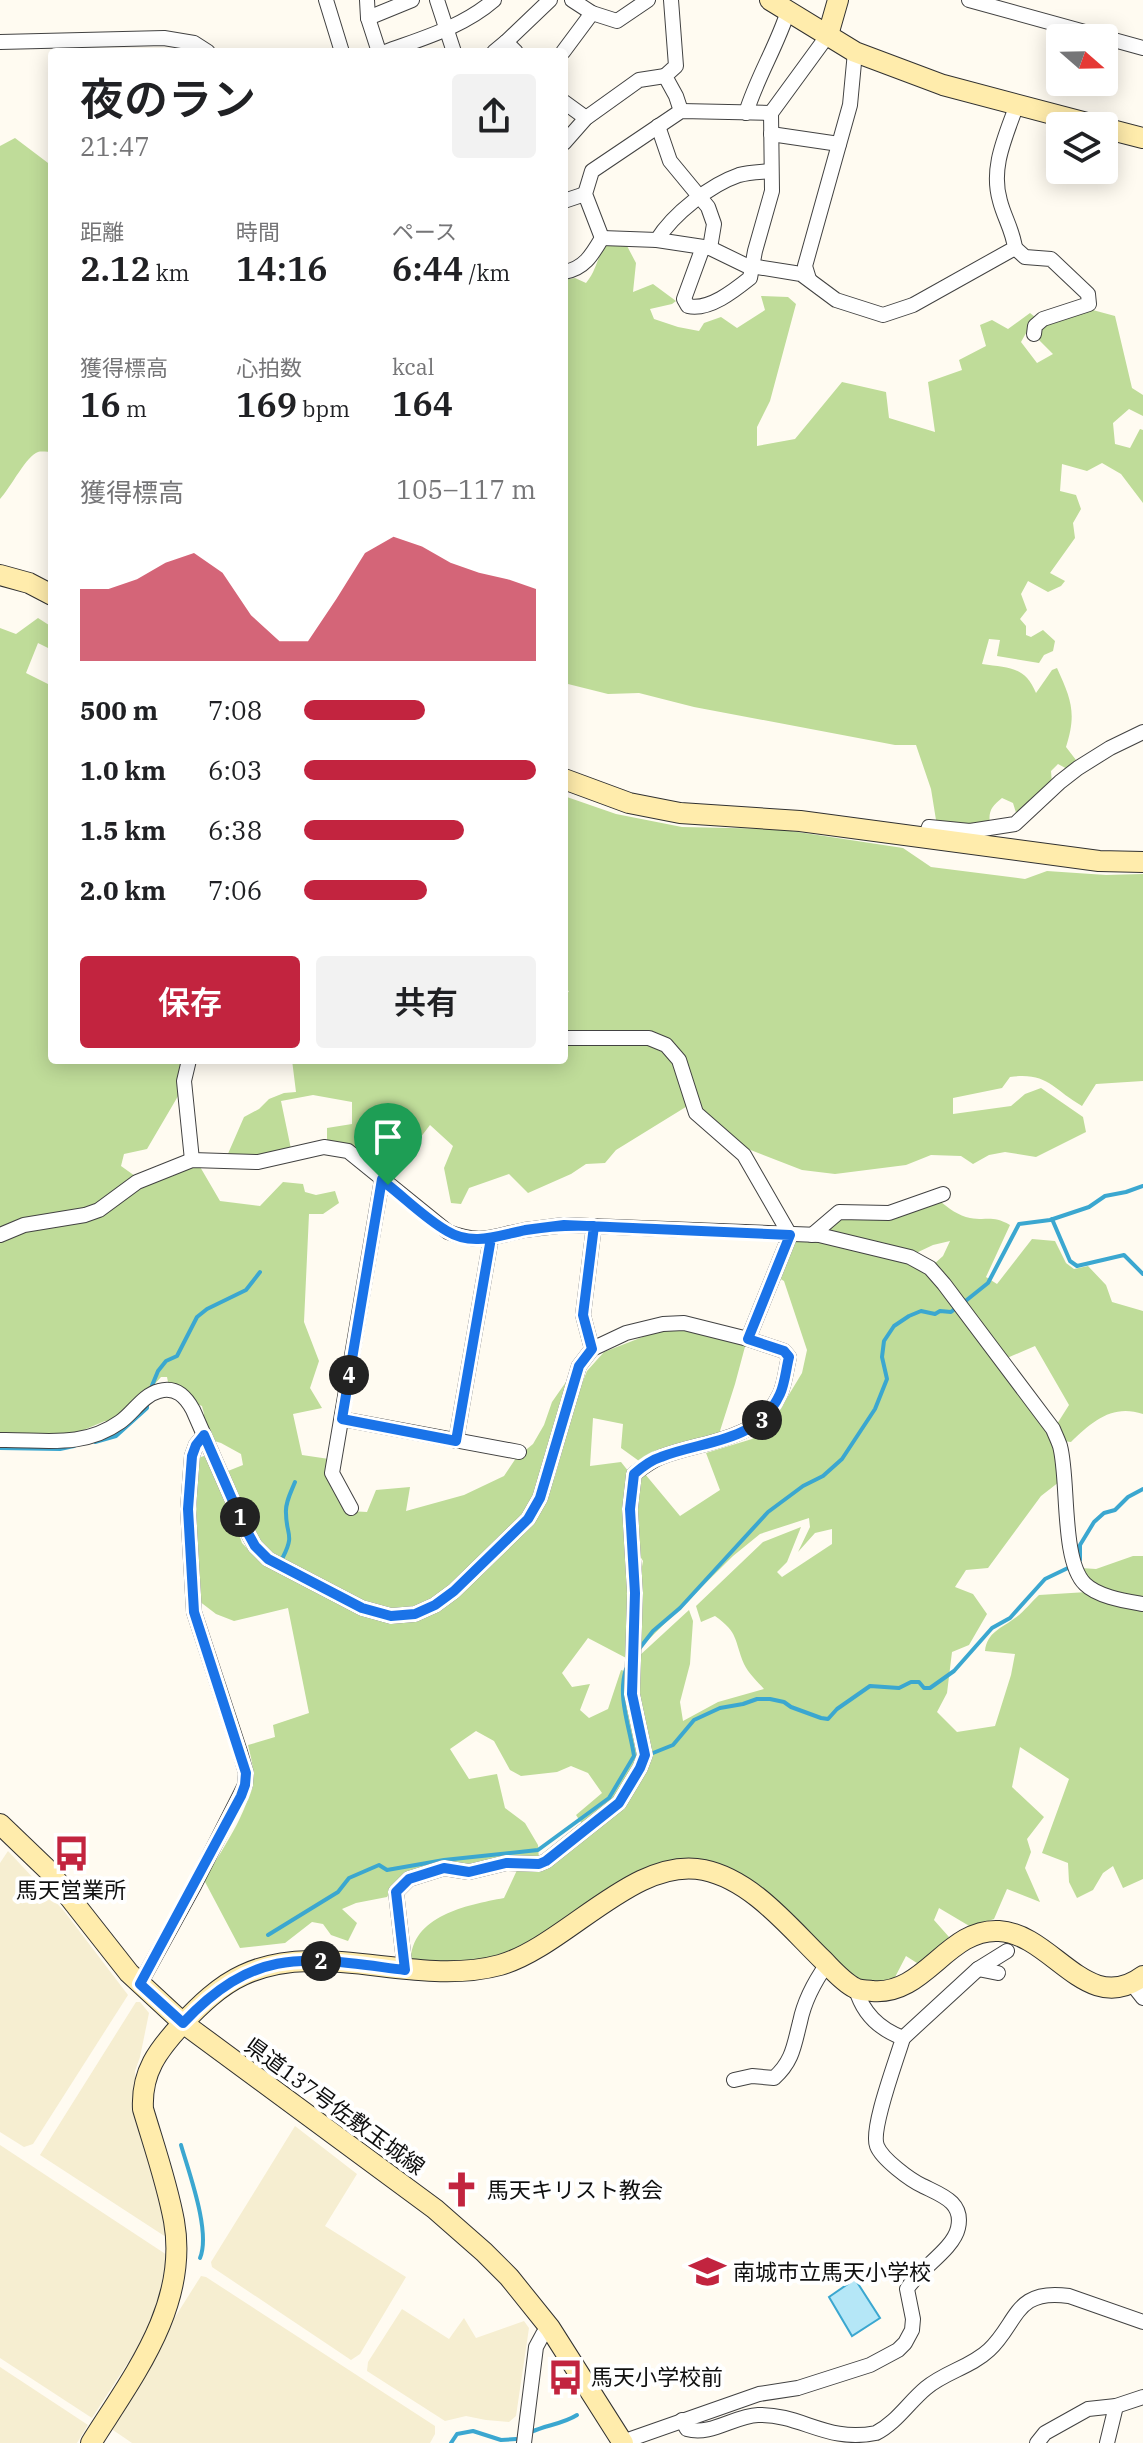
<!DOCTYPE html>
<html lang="ja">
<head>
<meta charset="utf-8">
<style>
  body { margin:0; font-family:"IBM Plex Serif","Noto Sans JP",serif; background:#f2f2f2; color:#202124; height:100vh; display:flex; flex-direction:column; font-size:30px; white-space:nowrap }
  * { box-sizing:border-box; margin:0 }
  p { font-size:26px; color:#757577 }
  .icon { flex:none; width:44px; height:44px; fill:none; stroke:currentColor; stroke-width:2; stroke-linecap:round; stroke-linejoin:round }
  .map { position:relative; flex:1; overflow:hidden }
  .side { position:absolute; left:48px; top:48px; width:520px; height:1016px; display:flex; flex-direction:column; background:#fff; border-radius:8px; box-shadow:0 4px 20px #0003 }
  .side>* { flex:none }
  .needle { width:52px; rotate:110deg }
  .buttons { position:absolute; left:1046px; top:24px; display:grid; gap:16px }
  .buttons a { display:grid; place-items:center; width:72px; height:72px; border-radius:8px; background:#fff; box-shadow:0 4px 20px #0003; font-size:40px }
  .pin { position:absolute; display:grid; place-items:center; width:68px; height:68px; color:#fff; margin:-82px -34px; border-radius:50% 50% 50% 0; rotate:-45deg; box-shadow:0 0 8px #0007 }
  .pin .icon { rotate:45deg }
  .km { position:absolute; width:40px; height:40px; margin:-20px; border-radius:50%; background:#222; color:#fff; font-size:22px; line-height:40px; text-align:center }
  .round { display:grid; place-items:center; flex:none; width:84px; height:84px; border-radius:8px; background:#f2f2f2 }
  .overview { display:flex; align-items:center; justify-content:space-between; height:136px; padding:0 32px }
  h1 { font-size:44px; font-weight:600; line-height:60px }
  .figures { display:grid; grid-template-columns:repeat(3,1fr); gap:12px; height:136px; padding:8px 32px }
  .figures div { display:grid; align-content:center }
  .figures b { font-size:34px; font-weight:600 }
  .figures small { font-size:22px; font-weight:400 }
  .figures p { font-size:22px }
  .chart { height:224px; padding:16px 32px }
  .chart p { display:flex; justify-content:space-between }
  .chart svg { width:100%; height:144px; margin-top:8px; fill:#c2243f; opacity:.7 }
  .button { display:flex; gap:16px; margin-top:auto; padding:16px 32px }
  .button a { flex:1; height:92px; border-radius:8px; background:#c2243f; color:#fff; font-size:32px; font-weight:600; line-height:92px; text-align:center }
  .button a+a { background:#f2f2f2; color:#202124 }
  ul { padding:0 32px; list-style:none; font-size:26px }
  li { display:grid; grid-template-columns:128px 96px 1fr; align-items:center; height:60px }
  li i { height:20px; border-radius:10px; background:#c2243f }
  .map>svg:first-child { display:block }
  .farmland { fill:#f6eed1 }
  .forest { fill:#bfdc99 }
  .water { fill:#b5e7f7; stroke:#3ba7d0; stroke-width:2 }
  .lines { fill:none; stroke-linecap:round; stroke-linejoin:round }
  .stream { stroke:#3ba7d0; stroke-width:4 }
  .street-casing { stroke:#424242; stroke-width:16 }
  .secondary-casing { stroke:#313131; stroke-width:22 }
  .street { stroke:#fff; stroke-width:14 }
  .secondary { stroke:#ffecac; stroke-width:20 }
  .route-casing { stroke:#fff; stroke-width:16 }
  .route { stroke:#1a73e8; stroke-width:10 }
  .labels { text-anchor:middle; stroke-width:8; stroke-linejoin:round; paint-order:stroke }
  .poi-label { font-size:22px; fill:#0f0f0f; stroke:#fff; text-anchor:start }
  .street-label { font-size:22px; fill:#0f0f0f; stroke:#fff }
</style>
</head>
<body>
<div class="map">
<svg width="1143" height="2443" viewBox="0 0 1143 2443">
  <rect width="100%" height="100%" fill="#fffbf1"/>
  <g class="farmland">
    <path d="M8,1851L64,1911L128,1995L33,2144L24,2147L0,2132V1863Z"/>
    <path d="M136,2002H140L149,2013L140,2057L135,2071L138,2116L155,2173L166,2237L40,2155Z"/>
    <path d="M295,2126L357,2174L325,2226L406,2277L360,2354L351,2360L212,2267L211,2262Z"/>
    <path d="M0,2145L167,2255L158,2302L142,2341L92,2418L0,2358Z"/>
    <path d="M201,2276L206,2277L435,2426V2434L430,2443H132L110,2428L108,2423Z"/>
    <path d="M402,2309L449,2339L464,2318L476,2338L524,2321L529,2328L516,2416L509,2422L486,2420L466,2416L445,2421L367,2371L368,2362Z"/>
    <path d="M0,2367L88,2425L77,2443H0Z"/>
  </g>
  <g class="forest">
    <path d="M15,138L52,166V452C49,452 41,451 38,452C27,455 11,487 0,499V146Z"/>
    <path d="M607,244H626L636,263L633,292L653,284L676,301L672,304L650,309L654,319L678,327L699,331L704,323L721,317L737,328L765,310L761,296L788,297L796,304L770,401L757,427V446L795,439L842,382L886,392L889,418L935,432L928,382L962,370L959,360L986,346L980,325L992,320L1008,329L1030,313L1035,317L1021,342L1037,363L1053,354L1038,339L1039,329L1045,322L1089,309L1115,316L1132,388L1143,395V416L1129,409L1113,423L1115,444L1130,448L1140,429L1143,430V503L1121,474L1102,463L1087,471L1062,464L1060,491L1076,495L1081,509L1073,523L1075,538L1050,573L1065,581L1061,586L1048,592L1028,581L1021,594L1027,610L1020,619L1026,626V635L1031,637L1043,630L1055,641L1053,651L1044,655L1039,663L997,656L1000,640L989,639L982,664C1009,668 1025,666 1036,693L1052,670L1057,668C1071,699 1077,713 1066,747L1076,760L1069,770L1058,764L1051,771L1052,784L1017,816L1013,803L1002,798C992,806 988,811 990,824H946L936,820L931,789L916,745H895L694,707L639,693L608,694L564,683V280L575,278L586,283C597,270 596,258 607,244Z"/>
    <path d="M38,618L52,627V650L38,643L26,673L52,686V1060H185L181,1091L147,1149L124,1154L121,1166L135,1176L97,1205L0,1229V628L16,634Z"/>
    <path d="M564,796L616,814L682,827L778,829L903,848L931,867L1025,879L1047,871L1106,875L1143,874V1081L1096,1084L1082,1106C1052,1089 1048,1072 1010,1077L1002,1088L953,1098V1114L1011,1106L1025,1094L1041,1088L1083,1117L1086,1132L1036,1157L1005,1152L989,1155L973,1164L961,1156L931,1155L906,1165L835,1174L802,1170L743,1147L701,1111L672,1042L564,1035V998L569,991L564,990Z"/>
    <path d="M647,1042C679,1054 679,1076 689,1105L616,1150L605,1163L586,1164L571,1174L528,1193L509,1174L469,1188L461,1204L451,1203L444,1168L453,1146L430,1125L417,1142L375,1145L374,1166L327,1142V1128L352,1124V1102L313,1095L281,1101L291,1149L258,1158L227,1156L244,1117L259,1109L269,1099L284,1093L296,1092L292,1060H467L468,1063L564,1060V1044Z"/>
    <path d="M199,1165L220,1201L260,1206L283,1182L303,1184L305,1192L316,1195L335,1191L339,1203L323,1214H309L304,1322L319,1361L310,1388L322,1408L293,1414L302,1455L329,1459L349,1511L367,1512L376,1490L410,1487L406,1511L464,1495L504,1476L516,1458L533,1444L544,1425L552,1402L575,1369L538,1493L526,1515L457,1584L415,1611L390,1613L363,1605L300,1572L259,1545L223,1473L243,1465L241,1454L221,1443L208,1439L201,1420L204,1414L202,1406L194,1403L169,1387L167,1377H161L145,1395L114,1423L105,1421L62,1439L0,1436V1239L137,1189L184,1168Z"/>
    <path d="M940,1201C948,1208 959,1216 970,1218C988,1221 992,1215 1010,1225L986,1277L997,1284L1032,1239L1055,1241L1066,1263L1074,1269L1088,1266L1106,1285L1112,1302L1143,1311V1414C1112,1404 1093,1421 1071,1442L1063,1441L1057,1424L1069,1405L1035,1346L1007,1358L933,1265L943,1256L950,1241L933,1245L914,1254L822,1232L841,1217Z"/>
    <path d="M792,1239C837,1238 886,1253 927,1272L1046,1426L1054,1446L1059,1482L1041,1496L988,1568L966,1570L955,1587L973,1594L987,1614L969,1645L952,1652L947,1693L937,1712L957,1732L995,1726L1011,1675L1015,1654L985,1651C987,1632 1002,1628 1015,1618C1024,1612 1031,1602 1039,1595L1087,1592L1143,1610V1879L1123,1888L1113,1866L1103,1873L1093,1890L1077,1898L1069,1882L1068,1863L1042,1853L1069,1779L1020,1747L1012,1787L1044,1817L1027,1839L1031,1852L1025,1868L1040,1902L1007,1889L994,1919L971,1927L939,1908L934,1920L949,1937L920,1965L906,1956L893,1981L875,1986L843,1972L771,1904L674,1863L497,1958L411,1966C407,1917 466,1905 504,1898L518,1868H544L643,1770L636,1687L639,1656L689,1610L693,1621L690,1664L680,1702L683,1721L718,1702L764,1689C758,1682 748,1673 744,1664C734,1640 739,1633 715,1616L701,1622L696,1606L763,1542L801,1527L787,1562L777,1572L782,1577L832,1544V1529L815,1533L798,1552L810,1527L809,1518L760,1534L733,1556L636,1652L640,1577L643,1561L635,1548L638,1480L645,1474L680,1516L720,1490L706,1453L752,1439L773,1421L802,1373L807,1350L784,1281L777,1277Z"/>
    <path d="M684,1328L746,1343L735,1384L719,1434L639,1461L621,1448L623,1424L593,1418L590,1466L621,1462L629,1472L630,1660L588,1638L562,1673L572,1687L590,1684L580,1710L589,1718L608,1709L621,1670L628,1672L627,1704L639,1744L638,1759L616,1797L582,1824L576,1815L602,1793L588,1773L571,1766L557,1772L521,1776L510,1770L494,1741L476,1731L450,1749L469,1779L497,1774L505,1808L525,1823L538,1845L539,1860L411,1872L396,1882L387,1897L356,1903L342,1909L357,1923L348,1941L331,1935L323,1924L312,1922L285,1943L240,1948L204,1880C221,1851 250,1811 253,1776C254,1767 250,1754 248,1745L275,1737L273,1725L309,1713L288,1608L234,1621L216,1614L199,1601L195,1554L198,1458L204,1456L208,1460L232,1513L242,1543L259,1560L363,1615L414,1619L540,1511L555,1476L578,1393L587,1371L604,1352L658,1331Z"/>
    <path d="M1133,1556H1143V1599L1110,1591L1092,1583L1081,1568L1096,1569Z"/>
  </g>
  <path class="water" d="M855,2279L880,2318L852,2336L829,2297Z"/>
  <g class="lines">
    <g class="stream">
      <path d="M1052,1219L1070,1261L1077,1266L1124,1255L1143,1274"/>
      <path d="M963,1303L988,1283L1019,1224L1050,1220L1089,1207L1105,1196L1126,1192L1143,1186"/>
      <path d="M151,1388L158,1371L166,1361L177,1356L197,1317L207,1309L246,1290L260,1272"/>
      <path d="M95,1442L116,1436L147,1408V1404"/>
      <path d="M0,1448L60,1449L74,1446"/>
      <path d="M283,1557C295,1534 286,1535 286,1513C285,1503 291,1492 295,1482"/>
      <path d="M1080,1560V1545L1094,1522L1104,1513L1115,1510L1128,1497L1143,1489"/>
      <path d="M639,1649L653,1631L680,1608L768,1512L803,1486L823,1476L842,1459L875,1409L887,1379L882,1357L884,1341L894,1326L909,1316L921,1311L935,1314L940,1311L951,1312L956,1308"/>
      <path d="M653,1753L673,1745L694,1720L720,1708L743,1704L757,1699H770L784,1702L791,1707L821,1718L828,1719L837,1709L870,1686L899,1688L911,1682H919L924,1688H930L954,1671L992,1628L1010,1618L1045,1579L1070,1567"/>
      <path d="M268,1935L338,1892L349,1878L379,1865L387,1870L444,1860L538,1850L609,1798L634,1756C630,1728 617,1697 626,1669"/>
      <path d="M181,2145C189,2173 211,2232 200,2258"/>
      <path d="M531,2432C546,2425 563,2424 577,2415"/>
      <path d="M451,2443L457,2434L473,2431L501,2440L516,2439"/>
    </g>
    <defs>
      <g id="street">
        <path d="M326,0L342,52"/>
        <path d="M367,0L368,18L379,52"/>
        <path d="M437,0L454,52"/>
        <path d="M572,0L592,13L617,21L648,0"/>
        <path d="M671,0L676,66L665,76L676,96L681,111"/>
        <path d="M969,0L1143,48"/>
        <path d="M368,18L412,0"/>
        <path d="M0,42L164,38L194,43L208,52"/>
        <path d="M506,42L550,0"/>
        <path d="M385,52C423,38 463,27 494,0"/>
        <path d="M494,52L506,42L516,52"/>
        <path d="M563,52L592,13"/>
        <path d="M564,102L586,118"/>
        <path d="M746,113C757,77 777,46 788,11"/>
        <path d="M658,126L670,161L708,207L714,224L710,248"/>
        <path d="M771,134L839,144"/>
        <path d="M564,143L586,118L639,80L665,76"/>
        <path d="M564,201L585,194"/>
        <path d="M602,238L657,240L710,248L745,265L801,274L836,300L883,315L913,305L1015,248C1013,231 1004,217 1000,201C990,167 1006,136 1017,104"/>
        <path d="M602,238L585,194L592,171L681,111L771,113L828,35"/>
        <path d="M657,240C673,214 710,185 739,175C749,172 761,172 771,171"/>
        <path d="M703,247L684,299L688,306C709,311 735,290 750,278L755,251L772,191L771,113"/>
        <path d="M1015,248L1025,257L1051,259L1088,294L1089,304L1043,319L1035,326L1034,334"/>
        <path d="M564,272C584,269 592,255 602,238"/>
        <path d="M809,279L805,266L850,105L855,52"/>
        <path d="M925,838L929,827L970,831L1015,824L1060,782L1078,768L1110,748L1143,732"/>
        <path d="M564,1038H649L666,1045L679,1060L696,1113L744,1155L790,1235"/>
        <path d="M189,1060L184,1081L192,1160"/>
        <path d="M0,1235L24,1225L85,1215L99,1210L137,1182L192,1160L258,1162L324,1147L348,1151L448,1232C482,1245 492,1236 525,1230C538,1228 551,1227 564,1225L819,1235L910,1257L930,1268L944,1284L1053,1429C1055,1434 1058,1440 1060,1446C1069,1479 1061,1561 1085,1584C1098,1597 1126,1601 1143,1604"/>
        <path d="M812,1235L839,1212L889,1213L943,1194"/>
        <path d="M748,1339L790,1235"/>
        <path d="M592,1349L583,1315L594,1226"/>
        <path d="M342,1419L519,1452"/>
        <path d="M0,1440C43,1439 82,1449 120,1422C133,1413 143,1395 159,1391C176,1386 186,1397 193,1410L243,1524L255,1546L268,1559L362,1608L391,1616L415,1614L435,1605L454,1591L528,1519L540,1498L579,1366L592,1349L626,1333L663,1324L684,1323L748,1339L784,1351L789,1357C786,1369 785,1383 780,1394C757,1443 704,1440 661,1457C651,1461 643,1467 634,1474L630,1509L635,1593L632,1694L645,1755L640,1768L619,1803L546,1861L539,1864L506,1863L469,1872L444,1868L409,1879L396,1892L405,1970"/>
        <path d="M456,1441L491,1238"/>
        <path d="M351,1508L332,1473L382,1179"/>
        <path d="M978,1969L998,1973"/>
        <path d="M140,1984L194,1886L245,1785L246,1773L240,1752L194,1612L188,1509L192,1456L196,1445L204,1435"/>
        <path d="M1132,1984L1143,1998"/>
        <path d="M903,2038L978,1969L1007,1951"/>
        <path d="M734,2080L752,2076L774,2078C793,2061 794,2045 800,2022C804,2002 815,1981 827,1964"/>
        <path d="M682,2420L687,2429C711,2436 734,2416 758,2415C802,2414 826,2443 876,2433C896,2423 909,2402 926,2388C945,2372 971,2367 989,2350C1018,2323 1014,2288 1069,2296L1143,2322"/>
        <path d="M622,2442L759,2394L798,2388L870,2365L898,2350L905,2343L912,2330L913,2319L907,2289C919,2269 953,2250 958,2228C964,2202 941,2195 923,2186C910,2180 882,2159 877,2146C870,2129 897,2059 903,2038C879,2029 863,2014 856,1989"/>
        <path d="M524,2443L536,2347L543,2334L550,2328"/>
        <path d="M1037,2443L1045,2433L1088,2409L1116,2406L1143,2397"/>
        <path d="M1107,2443L1116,2406"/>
      </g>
      <g id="secondary">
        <path d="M770,0L855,52L943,85L1098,126"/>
        <path d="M828,35L838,0"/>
        <path d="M1104,128L1143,138"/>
        <path d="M0,575L29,583L52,595"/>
        <path d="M564,779L629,803L680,813L800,821L1099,861L1143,862"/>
        <path d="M0,1824L48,1870L129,1973L183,2023L435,2209L484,2252L509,2277L550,2328L623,2443"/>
        <path d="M91,2443C133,2376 189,2305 174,2221C167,2183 154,2146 143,2109C141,2072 158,2050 182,2024C199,2006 219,1986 243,1975C321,1938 415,1988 500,1965C566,1946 635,1855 704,1870C752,1880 789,1927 823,1960C832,1969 843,1982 855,1988C860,1991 867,1990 872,1991C925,1996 947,1928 999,1931C1053,1934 1087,2018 1143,1976"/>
      </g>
    </defs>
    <use href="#street" class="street-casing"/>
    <use href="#secondary" class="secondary-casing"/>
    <use href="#street" class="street"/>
    <use href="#secondary" class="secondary"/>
  </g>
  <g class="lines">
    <defs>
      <path id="route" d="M388,1185C407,1200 426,1219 447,1231C473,1247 499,1235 526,1230C549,1226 571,1225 594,1226L583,1315L592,1349L579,1366L540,1498L528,1519L454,1591L435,1605L415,1614L391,1616L362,1608L268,1559L255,1546L243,1524L204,1435L196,1445L192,1456L188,1509L194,1612L246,1773L245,1785L241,1796L140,1984L183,2023C258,1944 307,1958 405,1970L396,1892L409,1879L444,1868L469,1872L506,1863L539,1864L546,1861L619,1803L640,1768L645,1755L632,1694L635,1593L630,1509L634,1474C642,1467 651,1460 661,1457C704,1440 758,1443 780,1394C785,1383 786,1369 789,1357L784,1351L748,1339L790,1235L564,1225L525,1230L491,1238L456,1441L342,1419L382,1179L388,1185"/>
    </defs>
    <use href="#route" class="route-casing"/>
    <use href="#route" class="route"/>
  </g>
  <defs>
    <symbol id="bus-bare" viewBox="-9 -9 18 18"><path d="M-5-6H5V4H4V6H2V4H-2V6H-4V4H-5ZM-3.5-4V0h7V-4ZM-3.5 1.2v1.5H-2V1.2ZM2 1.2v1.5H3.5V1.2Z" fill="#c2243f" stroke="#fff" stroke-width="2.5" paint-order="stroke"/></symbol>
    <symbol id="church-bare" viewBox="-9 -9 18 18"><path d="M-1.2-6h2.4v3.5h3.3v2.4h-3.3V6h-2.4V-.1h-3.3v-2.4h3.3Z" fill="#c2243f" stroke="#fff" stroke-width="2.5" paint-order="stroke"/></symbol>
    <symbol id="school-bare" viewBox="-9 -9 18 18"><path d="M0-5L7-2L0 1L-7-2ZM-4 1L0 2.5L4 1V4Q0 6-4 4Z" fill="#c2243f" stroke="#fff" stroke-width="2.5" paint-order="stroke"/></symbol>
  </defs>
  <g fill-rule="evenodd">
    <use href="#bus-bare" x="46" y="1828" width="51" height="51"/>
    <use href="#church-bare" x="436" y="2164" width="51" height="51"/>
    <use href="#school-bare" x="682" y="2246" width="51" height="51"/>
    <use href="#bus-bare" x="540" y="2352" width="51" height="51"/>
  </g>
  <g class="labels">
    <g class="poi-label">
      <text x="71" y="1898" text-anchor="middle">馬天営業所</text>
      <text x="487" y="2198">馬天キリスト教会</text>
      <text x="733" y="2280">南城市立馬天小学校</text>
      <text x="591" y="2385">馬天小学校前</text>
    </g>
    <g class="street-label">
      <text transform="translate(335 2106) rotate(36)" y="8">県道137号佐敷玉城線</text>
    </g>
  </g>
</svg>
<div class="buttons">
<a><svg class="needle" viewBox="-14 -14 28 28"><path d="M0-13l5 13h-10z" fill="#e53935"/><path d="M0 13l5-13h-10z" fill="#757577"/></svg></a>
<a><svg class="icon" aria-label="layers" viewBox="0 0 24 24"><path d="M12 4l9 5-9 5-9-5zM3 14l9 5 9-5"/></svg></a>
</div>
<div class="pin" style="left:388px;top:1185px;background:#1e9e55"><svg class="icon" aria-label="arrive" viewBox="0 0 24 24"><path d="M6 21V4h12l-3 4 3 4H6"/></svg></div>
<b class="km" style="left:240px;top:1517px">1</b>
<b class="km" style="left:321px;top:1961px">2</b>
<b class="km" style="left:762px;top:1420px">3</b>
<b class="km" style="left:349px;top:1375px">4</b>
<section class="side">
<div class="overview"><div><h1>夜のラン</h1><p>21:47</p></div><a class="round"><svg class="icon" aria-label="share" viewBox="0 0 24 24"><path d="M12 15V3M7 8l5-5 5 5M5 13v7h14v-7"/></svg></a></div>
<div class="figures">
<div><p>距離</p><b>2.12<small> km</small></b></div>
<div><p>時間</p><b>14:16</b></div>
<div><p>ペース</p><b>6:44<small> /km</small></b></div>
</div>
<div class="figures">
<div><p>獲得標高</p><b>16<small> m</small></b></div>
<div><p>心拍数</p><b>169<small> bpm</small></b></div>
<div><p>kcal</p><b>164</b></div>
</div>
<div class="chart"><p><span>獲得標高</span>105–117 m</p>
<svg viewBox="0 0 160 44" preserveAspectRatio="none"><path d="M0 44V22L10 22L20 19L30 14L40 11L50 17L60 30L70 38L80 38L90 25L100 11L110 6L120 9L130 14L140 17L150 19L160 22V44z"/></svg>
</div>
<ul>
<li><b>500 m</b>7:08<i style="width:52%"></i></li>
<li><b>1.0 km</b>6:03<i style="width:100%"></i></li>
<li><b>1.5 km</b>6:38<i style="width:69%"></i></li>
<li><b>2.0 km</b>7:06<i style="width:53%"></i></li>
</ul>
<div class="button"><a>保存</a><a>共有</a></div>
</section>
</div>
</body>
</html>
